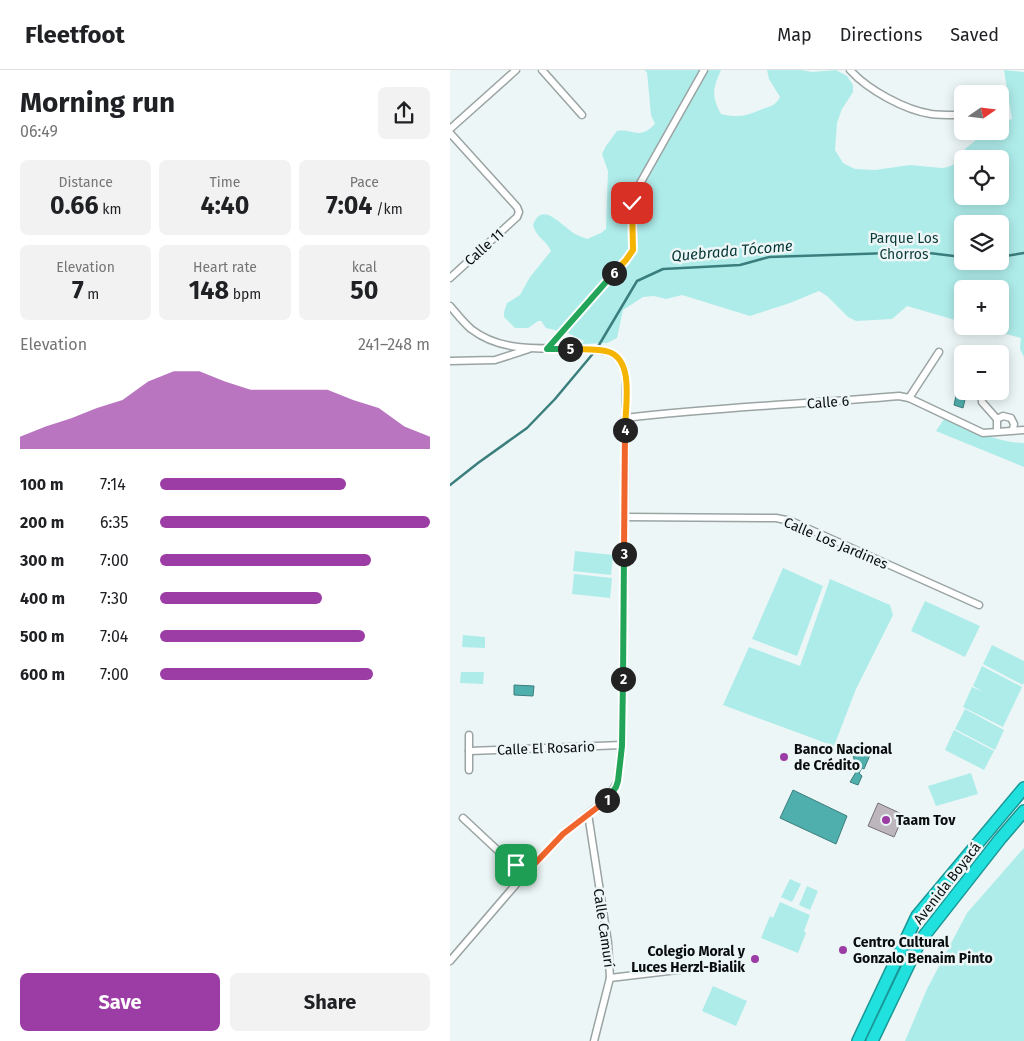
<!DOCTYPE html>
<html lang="en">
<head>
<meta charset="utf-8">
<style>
  body { margin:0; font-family:"Fira Sans",sans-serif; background:#f2f2f2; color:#202124; height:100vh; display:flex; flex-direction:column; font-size:19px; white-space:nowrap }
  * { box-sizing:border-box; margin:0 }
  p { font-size:16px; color:#757577 }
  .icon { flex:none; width:28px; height:28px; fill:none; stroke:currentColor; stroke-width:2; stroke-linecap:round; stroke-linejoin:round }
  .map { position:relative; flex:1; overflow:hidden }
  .sheet { display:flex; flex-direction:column; background:#fff; width:450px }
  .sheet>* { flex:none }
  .needle { width:32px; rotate:76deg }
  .controls { position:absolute; left:504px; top:15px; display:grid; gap:10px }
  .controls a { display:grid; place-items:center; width:55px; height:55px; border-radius:8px; background:#fff; box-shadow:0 2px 12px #0003; font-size:25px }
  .pin { position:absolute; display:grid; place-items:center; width:42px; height:42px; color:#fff; margin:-21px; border-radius:10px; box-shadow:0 2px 8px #0006 }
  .km { position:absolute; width:25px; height:25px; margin:-12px; border-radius:50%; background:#222; color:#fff; font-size:14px; line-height:25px; text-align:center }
  .round { display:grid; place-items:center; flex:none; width:52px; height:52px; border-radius:8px; background:#f2f2f2 }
  .headline { display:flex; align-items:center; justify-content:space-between; height:85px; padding:0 20px }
  h1 { font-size:28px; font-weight:700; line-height:38px }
  .stats { display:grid; grid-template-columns:repeat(3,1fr); gap:8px; height:85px; padding:5px 20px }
  .stats div { display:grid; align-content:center; border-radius:8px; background:#f2f2f2; text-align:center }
  .stats b { font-size:25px; font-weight:700 }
  .stats small { font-size:14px; font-weight:400 }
  .stats p { font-size:14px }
  .chart { height:140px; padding:10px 20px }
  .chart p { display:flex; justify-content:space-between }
  .chart svg { width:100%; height:90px; margin-top:5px; fill:#9c3ca5; opacity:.7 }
  .button { display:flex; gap:10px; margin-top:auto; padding:10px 20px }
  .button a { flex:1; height:58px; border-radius:8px; background:#9c3ca5; color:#fff; font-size:20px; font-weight:700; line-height:58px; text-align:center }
  .button a+a { background:#f2f2f2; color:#202124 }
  ul { padding:0 20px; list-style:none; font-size:16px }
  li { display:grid; grid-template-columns:80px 60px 1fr; align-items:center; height:38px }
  li i { height:12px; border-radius:6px; background:#9c3ca5 }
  header { display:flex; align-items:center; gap:30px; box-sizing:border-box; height:70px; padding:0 25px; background:#fff; border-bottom:1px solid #e0e0e0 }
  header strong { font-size:24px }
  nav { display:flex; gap:28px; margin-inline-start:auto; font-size:18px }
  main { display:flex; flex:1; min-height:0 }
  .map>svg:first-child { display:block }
  .green { fill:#aeecea; fill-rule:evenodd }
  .water { fill:#4fafad; stroke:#3a7e7d }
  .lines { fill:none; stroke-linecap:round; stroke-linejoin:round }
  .stream { stroke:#3a7e7d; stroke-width:2.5 }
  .building { fill:#bdb7bd; stroke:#767076 }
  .minor-casing { stroke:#9aa4a3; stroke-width:9 }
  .motorway-casing { stroke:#199796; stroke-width:14 }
  .minor { stroke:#fff; stroke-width:6 }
  .motorway { stroke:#21e1df; stroke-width:11 }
  .split-1-casing { stroke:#fff; stroke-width:10 }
  .split-2-casing { stroke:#fff; stroke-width:10 }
  .split-3-casing { stroke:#fff; stroke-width:10 }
  .split-4-casing { stroke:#fff; stroke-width:10 }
  .split-5-casing { stroke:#fff; stroke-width:10 }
  .split-6-casing { stroke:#fff; stroke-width:10 }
  .split-7-casing { stroke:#fff; stroke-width:10 }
  .split-1 { stroke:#f0652b; stroke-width:6 }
  .split-2 { stroke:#22a559; stroke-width:6 }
  .split-3 { stroke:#22a559; stroke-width:6 }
  .split-4 { stroke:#f0652b; stroke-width:6 }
  .split-5 { stroke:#f5b400; stroke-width:6 }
  .split-6 { stroke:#22a559; stroke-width:6 }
  .split-7 { stroke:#f5b400; stroke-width:6 }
  .poi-dot { fill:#9c3ca5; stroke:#ecf6f6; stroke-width:2 }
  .labels { text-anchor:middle; stroke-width:5; stroke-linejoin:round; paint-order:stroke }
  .park-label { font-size:14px; fill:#0b3a39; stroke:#ecf6f6 }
  .street-label { font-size:14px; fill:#0a0d0d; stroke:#ecf6f6 }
  .poi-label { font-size:14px; font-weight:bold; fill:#0a0d0d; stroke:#ecf6f6; text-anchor:start }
  .water-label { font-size:15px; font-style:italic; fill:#053635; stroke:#ecf6f6 }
</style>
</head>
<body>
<header>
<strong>Fleetfoot</strong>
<nav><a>Map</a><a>Directions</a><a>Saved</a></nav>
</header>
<main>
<section class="sheet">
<div class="headline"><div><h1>Morning run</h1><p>06:49</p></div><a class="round"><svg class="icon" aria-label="share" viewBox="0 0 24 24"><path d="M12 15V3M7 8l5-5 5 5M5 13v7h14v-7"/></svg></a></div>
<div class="stats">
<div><p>Distance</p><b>0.66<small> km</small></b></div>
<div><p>Time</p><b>4:40</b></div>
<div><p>Pace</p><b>7:04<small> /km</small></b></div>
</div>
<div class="stats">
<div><p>Elevation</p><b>7<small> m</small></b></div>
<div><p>Heart rate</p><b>148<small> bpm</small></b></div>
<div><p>kcal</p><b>50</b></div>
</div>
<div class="chart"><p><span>Elevation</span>241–248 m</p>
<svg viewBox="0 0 160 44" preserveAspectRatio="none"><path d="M0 44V38L10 33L20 29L30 24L40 20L50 11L60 6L70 6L80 11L90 15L100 15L110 15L120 15L130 20L140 24L150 33L160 38V44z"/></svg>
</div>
<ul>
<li><b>100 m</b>7:14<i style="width:69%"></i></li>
<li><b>200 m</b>6:35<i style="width:100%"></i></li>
<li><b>300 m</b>7:00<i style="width:78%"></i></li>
<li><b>400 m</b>7:30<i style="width:60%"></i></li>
<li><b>500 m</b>7:04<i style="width:76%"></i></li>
<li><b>600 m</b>7:00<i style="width:79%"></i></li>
</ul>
<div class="button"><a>Save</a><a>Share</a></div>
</section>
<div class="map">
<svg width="574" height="971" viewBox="0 0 574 971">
  <rect width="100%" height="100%" fill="#ecf6f6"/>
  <g class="green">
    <path d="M194,0H271C263,18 261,26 271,44C286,48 297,46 310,40C319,36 325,37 330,27L319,9L317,0H351L362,2L386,0L397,6L403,15V22L392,39L387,53L385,80L393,93L405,99L425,100L460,95L492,98L498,97L503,95L516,78L537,61H550V53L562,49L554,0L574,2V287L570,279L571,268L528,256H550V219H512V252L457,236L442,249L406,251L398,247L377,226L369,221L340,233L300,246L232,225L216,229L204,226L193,227L173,240L167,268L157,273L132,274L134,271L118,263L96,258L91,251H88L78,258H65L54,247V242L57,233L70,225L80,207L101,181C97,171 85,166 83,155C92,131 110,154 122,162C126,165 132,167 137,169L151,163L156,159L158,101L152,84L156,76L167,61C184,58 188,71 205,54L201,45L197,2ZM512,89H550V126H512ZM512,154H550V191H512Z"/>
    <path d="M496,346C521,358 546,373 574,373V397L486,361Z"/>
    <path d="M125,481L163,485L161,505L123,501Z"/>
    <path d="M333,498L373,516L347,586L302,569Z"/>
    <path d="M124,504L162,508L160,528L122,524Z"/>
    <path d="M380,509L440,535L443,545L406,619L384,676L273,635L299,577L350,596Z"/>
    <path d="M475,531L530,556L515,587L461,561Z"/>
    <path d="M13,565L35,567V578L12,577Z"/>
    <path d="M542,575L574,591V612L573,615L533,594Z"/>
    <path d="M532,596L572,617L553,657L513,637L522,617L533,622L523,616Z"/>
    <path d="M11,602H34L33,614L10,613Z"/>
    <path d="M515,639L554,660L545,680L505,659Z"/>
    <path d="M504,660L544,681L534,700L495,680Z"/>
    <path d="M521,703L528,724L486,736L478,716Z"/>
    <path d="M574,778V971H455L477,919L517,843Z"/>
    <path d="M340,809L351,814L342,832L331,827Z"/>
    <path d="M357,816L368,821L360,840L349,835Z"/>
    <path d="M330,832L360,845L354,861L356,863L348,883L311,868L320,846L323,848Z"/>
    <path d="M263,916L297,931L286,956L252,941Z"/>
  </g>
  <g class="water">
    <path d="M508,297L512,298V321H517L513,338L504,335L509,312L505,311Z"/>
    <path d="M64,615L84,616L83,626L64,625Z"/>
    <path d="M409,672L423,678L414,699L412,698L409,703L412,706L408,715L400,712L409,697L406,695L403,686Z"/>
    <path d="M343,720L397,746L386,774L330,748Z"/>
  </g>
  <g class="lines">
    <g class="stream">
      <path d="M550,187L574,183"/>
      <path d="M0,415L28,393L77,358L105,329L146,280L187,211L213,199L290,195L319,187L471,182L512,187"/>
    </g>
  </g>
  <path class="building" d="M428,733L454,745L444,767L418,756Z"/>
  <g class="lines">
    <defs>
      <g id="minor">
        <path d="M92,0L132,45"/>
        <path d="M400,0C418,20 455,40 481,44C489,45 497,45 505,45"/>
        <path d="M0,59L66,0"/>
        <path d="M0,63L67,137L69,142L67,147L0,208"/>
        <path d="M0,236C7,244 13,252 21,259C61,290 113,272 159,282C171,288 175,296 176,310L172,675L168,711L158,728L113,764L74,805L0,891"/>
        <path d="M97,279L180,185L183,180V126L254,0"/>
        <path d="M0,291L45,290L79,279"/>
        <path d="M531,321L532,332L547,349V361"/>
        <path d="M459,328L489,282"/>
        <path d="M175,348C266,337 357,334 449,326L459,328L533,363L574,360"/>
        <path d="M547,349L553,346L561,348L564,354L563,359"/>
        <path d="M175,447L326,448L341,451L529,535"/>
        <path d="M19,665V700"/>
        <path d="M19,681L172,675"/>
        <path d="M138,744L158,873L160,908L144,971"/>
        <path d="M13,748L74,805"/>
        <path d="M160,908L244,898"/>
      </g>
      <g id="motorway">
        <path d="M408,971L467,846L574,718"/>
        <path d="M422,971L470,871L550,769L574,741"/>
      </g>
    </defs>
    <use href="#minor" class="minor-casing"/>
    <use href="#motorway" class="motorway-casing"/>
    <use href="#minor" class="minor"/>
    <use href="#motorway" class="motorway"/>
  </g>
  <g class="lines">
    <defs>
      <path id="split-1" d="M66,795L74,805L113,764L157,730"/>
      <path id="split-2" d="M157,730L166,717L168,711L172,676L173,609"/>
      <path id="split-3" d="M173,609L174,484"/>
      <path id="split-4" d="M174,484L175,360"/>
      <path id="split-5" d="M120,279C132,280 147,278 159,282C185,291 175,338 175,360"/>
      <path id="split-6" d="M120,279H97L164,203"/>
      <path id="split-7" d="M164,203L176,190L183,180L182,133"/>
    </defs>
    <use href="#split-1" class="split-1-casing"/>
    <use href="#split-2" class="split-2-casing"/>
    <use href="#split-3" class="split-3-casing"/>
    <use href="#split-4" class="split-4-casing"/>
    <use href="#split-5" class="split-5-casing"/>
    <use href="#split-6" class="split-6-casing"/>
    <use href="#split-7" class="split-7-casing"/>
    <use href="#split-1" class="split-1"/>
    <use href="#split-2" class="split-2"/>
    <use href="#split-3" class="split-3"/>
    <use href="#split-4" class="split-4"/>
    <use href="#split-5" class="split-5"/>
    <use href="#split-6" class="split-6"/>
    <use href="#split-7" class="split-7"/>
  </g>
  <g class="poi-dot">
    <circle cx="334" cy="687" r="5"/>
    <circle cx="436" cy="750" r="5"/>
    <circle cx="393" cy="880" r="5"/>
    <circle cx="305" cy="889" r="5"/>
  </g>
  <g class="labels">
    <g class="park-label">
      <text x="454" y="173">Parque Los<tspan x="454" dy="16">Chorros</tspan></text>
    </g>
    <g class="street-label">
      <text transform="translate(34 177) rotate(-42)" y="5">Calle 11</text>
      <text transform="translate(378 332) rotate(-4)" y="5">Calle 6</text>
      <text transform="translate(386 473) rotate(23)" y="5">Calle Los Jardines</text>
      <text transform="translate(96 678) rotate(-2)" y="5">Calle El Rosario</text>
      <text transform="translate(497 813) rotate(-52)" y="5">Avenida Boyacá</text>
      <text transform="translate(154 858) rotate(82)" y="5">Calle Camurí</text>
    </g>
    <g class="poi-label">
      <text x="344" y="684">Banco Nacional<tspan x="344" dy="16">de Crédito</tspan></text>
      <text x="446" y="755">Taam Tov</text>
      <text x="403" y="877">Centro Cultural<tspan x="403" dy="16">Gonzalo Benaim Pinto</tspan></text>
      <text x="295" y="886" text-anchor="end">Colegio Moral y<tspan x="295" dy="16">Luces Herzl-Bialik</tspan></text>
    </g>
    <g class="water-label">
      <text transform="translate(282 181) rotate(-5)" y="5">Quebrada Tócome</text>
    </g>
  </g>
</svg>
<div class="controls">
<a><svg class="needle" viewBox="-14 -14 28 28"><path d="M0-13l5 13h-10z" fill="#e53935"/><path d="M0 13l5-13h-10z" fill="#757577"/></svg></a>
<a><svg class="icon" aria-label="locate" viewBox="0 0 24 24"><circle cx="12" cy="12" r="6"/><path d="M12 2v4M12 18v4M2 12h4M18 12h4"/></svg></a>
<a><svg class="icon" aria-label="layers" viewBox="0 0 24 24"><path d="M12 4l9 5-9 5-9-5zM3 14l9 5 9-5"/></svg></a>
<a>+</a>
<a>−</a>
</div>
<div class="pin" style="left:66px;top:795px;background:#1e9e55"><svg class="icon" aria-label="arrive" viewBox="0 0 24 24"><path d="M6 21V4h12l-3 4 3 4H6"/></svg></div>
<div class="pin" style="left:182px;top:133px;background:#d93025"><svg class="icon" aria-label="check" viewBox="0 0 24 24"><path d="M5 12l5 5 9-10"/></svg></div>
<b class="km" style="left:157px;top:730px">1</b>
<b class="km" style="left:173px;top:609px">2</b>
<b class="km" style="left:174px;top:484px">3</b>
<b class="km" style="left:175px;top:360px">4</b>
<b class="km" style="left:120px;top:279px">5</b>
<b class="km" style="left:164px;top:203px">6</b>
</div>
</main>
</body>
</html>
